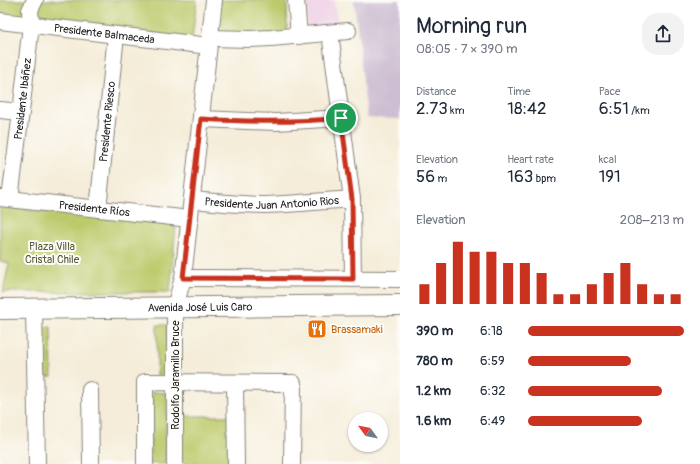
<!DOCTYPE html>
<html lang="en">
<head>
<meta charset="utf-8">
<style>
  body { margin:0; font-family:Pangolin,sans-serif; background:#f2f2f3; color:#1f2937; height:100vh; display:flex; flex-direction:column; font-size:15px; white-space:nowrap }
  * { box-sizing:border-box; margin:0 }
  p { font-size:13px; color:#747a83 }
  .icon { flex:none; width:22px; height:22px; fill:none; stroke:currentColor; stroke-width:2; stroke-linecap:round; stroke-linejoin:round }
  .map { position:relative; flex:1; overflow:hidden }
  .sheet { display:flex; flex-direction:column; background:#fff; width:300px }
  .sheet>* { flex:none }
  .needle { width:26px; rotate:303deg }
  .buttons { position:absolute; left:348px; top:412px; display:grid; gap:8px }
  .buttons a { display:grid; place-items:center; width:40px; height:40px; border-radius:50%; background:#fff; box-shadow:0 1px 3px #0004; font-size:20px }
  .pin { position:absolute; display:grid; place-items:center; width:34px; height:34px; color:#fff; margin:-17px; border:2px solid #fff; border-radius:50%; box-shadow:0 1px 4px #0007 }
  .round { display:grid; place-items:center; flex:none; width:42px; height:42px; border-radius:16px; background:#f2f2f3 }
  .head { display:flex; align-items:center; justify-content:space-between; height:68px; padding:0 16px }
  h1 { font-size:22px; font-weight:600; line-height:30px }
  .stats { display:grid; grid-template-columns:repeat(3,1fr); gap:6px; height:68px; padding:4px 16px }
  .stats div { display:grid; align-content:center }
  .stats b { font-size:17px; font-weight:600 }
  .stats small { font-size:11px; font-weight:400 }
  .stats p { font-size:11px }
  .chart { height:112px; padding:8px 16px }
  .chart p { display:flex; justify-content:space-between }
  .chart svg { width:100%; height:72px; margin-top:4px; stroke:#c8321e; stroke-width:6 }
  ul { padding:0 16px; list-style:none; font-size:13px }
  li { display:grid; grid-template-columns:64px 48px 1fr; align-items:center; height:30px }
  li i { height:10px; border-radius:5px; background:#c8321e }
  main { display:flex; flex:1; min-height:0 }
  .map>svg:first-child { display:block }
  .built { fill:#efd0e6 }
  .industrial { fill:#cdbed2 }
  .green { fill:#bdca6c; stroke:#6c7344 }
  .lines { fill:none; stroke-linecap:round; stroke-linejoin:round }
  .minor-casing { stroke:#88847a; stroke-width:18 }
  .major-casing { stroke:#88847a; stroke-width:22 }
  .minor { stroke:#fff; stroke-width:16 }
  .major { stroke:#fff; stroke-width:20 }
  .route-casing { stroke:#fff; stroke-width:8 }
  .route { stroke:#c8321e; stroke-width:5 }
  .labels { text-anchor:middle; stroke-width:4; stroke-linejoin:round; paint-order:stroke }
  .street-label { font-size:11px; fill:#1c1c1c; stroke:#fdfcf7 }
  .park-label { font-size:11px; fill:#545938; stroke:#fdfcf7 }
  .food-label { font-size:11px; fill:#c56008; stroke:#fdfcf7; text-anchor:start }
</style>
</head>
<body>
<main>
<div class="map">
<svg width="400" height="464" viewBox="0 0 400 464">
  <rect width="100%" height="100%" fill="#fdfcf7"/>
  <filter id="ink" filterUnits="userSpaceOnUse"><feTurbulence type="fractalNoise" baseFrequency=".025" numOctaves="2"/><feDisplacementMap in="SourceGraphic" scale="8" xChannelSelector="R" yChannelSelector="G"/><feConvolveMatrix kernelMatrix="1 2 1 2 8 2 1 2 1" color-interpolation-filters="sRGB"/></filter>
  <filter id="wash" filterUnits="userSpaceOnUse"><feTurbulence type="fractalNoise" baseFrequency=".012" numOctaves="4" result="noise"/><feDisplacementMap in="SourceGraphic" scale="16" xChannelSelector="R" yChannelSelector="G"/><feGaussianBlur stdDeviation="0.9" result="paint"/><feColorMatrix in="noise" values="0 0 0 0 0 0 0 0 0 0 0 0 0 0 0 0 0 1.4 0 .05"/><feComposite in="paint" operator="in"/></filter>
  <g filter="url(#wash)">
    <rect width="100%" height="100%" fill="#f5edd9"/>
    <path class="built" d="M306,0H334L338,23L308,28Z"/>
    <path class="industrial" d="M354,0H400V119L367,118Z"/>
    <g class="green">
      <path d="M0,0H197L192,39L0,15Z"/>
      <path d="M220,0H287V34L218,35Z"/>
      <path d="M0,207L176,224L170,292H3L9,263L0,261Z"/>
      <path d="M157,325H167L168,375H157Z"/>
      <path d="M41,327H51L52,377H42Z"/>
      <path d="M152,392L167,393L165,464H150Z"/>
      <path d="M178,416H231V464H179Z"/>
    </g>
  </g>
  <g filter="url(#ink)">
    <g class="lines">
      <defs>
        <g id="minor">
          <path d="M296,0L299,36"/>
          <path id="s1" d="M0,21L209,46"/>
          <path d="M330,33L352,199L353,279"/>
          <path d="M210,38L250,39L271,38L348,31"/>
          <path d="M0,110L21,112"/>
          <path d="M201,119L247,121L276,122L341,118"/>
          <path id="s2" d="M0,198L190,219"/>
          <path id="s3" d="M10,199L21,112L31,25L30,10L35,0"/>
          <path id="s4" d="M192,200C216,202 241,205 266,205C294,204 323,201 352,199"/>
          <path id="s5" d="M98,209L116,35"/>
          <path d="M183,278L400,279"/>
          <path d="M34,309L37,464"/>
          <path d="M235,383L236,464"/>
          <path d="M90,390L91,464"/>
          <path d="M145,464V382L293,383L292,464"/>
          <path d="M175,464V307L183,278L214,0"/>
        </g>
        <g id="major">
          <path id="s6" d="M0,309L400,305"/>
        </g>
      </defs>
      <use href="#minor" class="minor-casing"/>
      <use href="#major" class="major-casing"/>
      <use href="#minor" class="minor"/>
      <use href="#major" class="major"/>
    </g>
  </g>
  <g class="lines" filter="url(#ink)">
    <defs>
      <path id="route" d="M341,118L352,199L353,279L183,278L201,119C249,122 294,123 341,118Z"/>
    </defs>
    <use href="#route" class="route-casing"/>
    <use href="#route" class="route"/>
  </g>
  <defs>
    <symbol id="restaurant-square" viewBox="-11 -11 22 22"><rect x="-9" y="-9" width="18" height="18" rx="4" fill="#e8710a" stroke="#fdfcf7"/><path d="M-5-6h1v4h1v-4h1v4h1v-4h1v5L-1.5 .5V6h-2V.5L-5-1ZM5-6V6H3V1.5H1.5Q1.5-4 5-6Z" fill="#fff"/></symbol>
  </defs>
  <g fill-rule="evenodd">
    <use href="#restaurant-square" x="306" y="318" width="22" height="22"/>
  </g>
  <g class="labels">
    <g class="street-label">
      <text dy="4" stroke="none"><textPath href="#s1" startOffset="105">Presidente Balmaceda</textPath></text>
      <text dy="4" stroke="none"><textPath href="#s3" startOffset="101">Presidente Ibáñez</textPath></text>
      <text dy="4" stroke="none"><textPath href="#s5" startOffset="88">Presidente Riesco</textPath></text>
      <text dy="4" stroke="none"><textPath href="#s4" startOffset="80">Presidente Juan Antonio Rios</textPath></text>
      <text dy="4" stroke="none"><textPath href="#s2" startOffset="95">Presidente Ríos</textPath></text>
      <text dy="4" stroke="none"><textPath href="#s6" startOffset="200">Avenida José Luis Caro</textPath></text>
      <text transform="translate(175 375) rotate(-90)" y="4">Rodolfo Jaramillo Bruce</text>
    </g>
    <g class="park-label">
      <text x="52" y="250">Plaza Villa<tspan x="52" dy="13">Cristal Chile</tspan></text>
    </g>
    <g class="food-label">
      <text x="331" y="333">Brassamaki</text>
    </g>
  </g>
</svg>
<div class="buttons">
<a><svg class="needle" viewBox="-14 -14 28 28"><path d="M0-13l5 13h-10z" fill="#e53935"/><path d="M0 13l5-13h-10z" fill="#747a83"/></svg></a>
</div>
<div class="pin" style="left:341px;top:118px;background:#1e9e55"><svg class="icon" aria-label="arrive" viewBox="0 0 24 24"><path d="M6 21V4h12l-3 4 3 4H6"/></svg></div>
</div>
<section class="sheet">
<div class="head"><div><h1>Morning run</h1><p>08:05 · 7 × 390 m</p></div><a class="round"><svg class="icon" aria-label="share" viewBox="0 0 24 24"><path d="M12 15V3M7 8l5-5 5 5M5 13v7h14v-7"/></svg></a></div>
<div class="stats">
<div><p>Distance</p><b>2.73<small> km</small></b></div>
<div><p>Time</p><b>18:42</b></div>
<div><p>Pace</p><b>6:51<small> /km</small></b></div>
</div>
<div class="stats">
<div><p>Elevation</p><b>56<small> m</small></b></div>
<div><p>Heart rate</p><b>163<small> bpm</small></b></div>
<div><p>kcal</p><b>191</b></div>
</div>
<div class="chart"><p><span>Elevation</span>208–213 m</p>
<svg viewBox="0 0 160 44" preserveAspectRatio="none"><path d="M5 44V32M15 44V19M25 44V6M35 44V12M45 44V12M55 44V19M65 44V19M75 44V25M85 44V38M95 44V38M105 44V32M115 44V25M125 44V19M135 44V32M145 44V38M155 44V38"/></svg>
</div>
<ul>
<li><b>390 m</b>6:18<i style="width:100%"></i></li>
<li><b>780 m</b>6:59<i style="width:66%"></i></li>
<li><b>1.2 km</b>6:32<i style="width:86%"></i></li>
<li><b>1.6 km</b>6:49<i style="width:73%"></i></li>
</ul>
</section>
</main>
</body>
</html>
